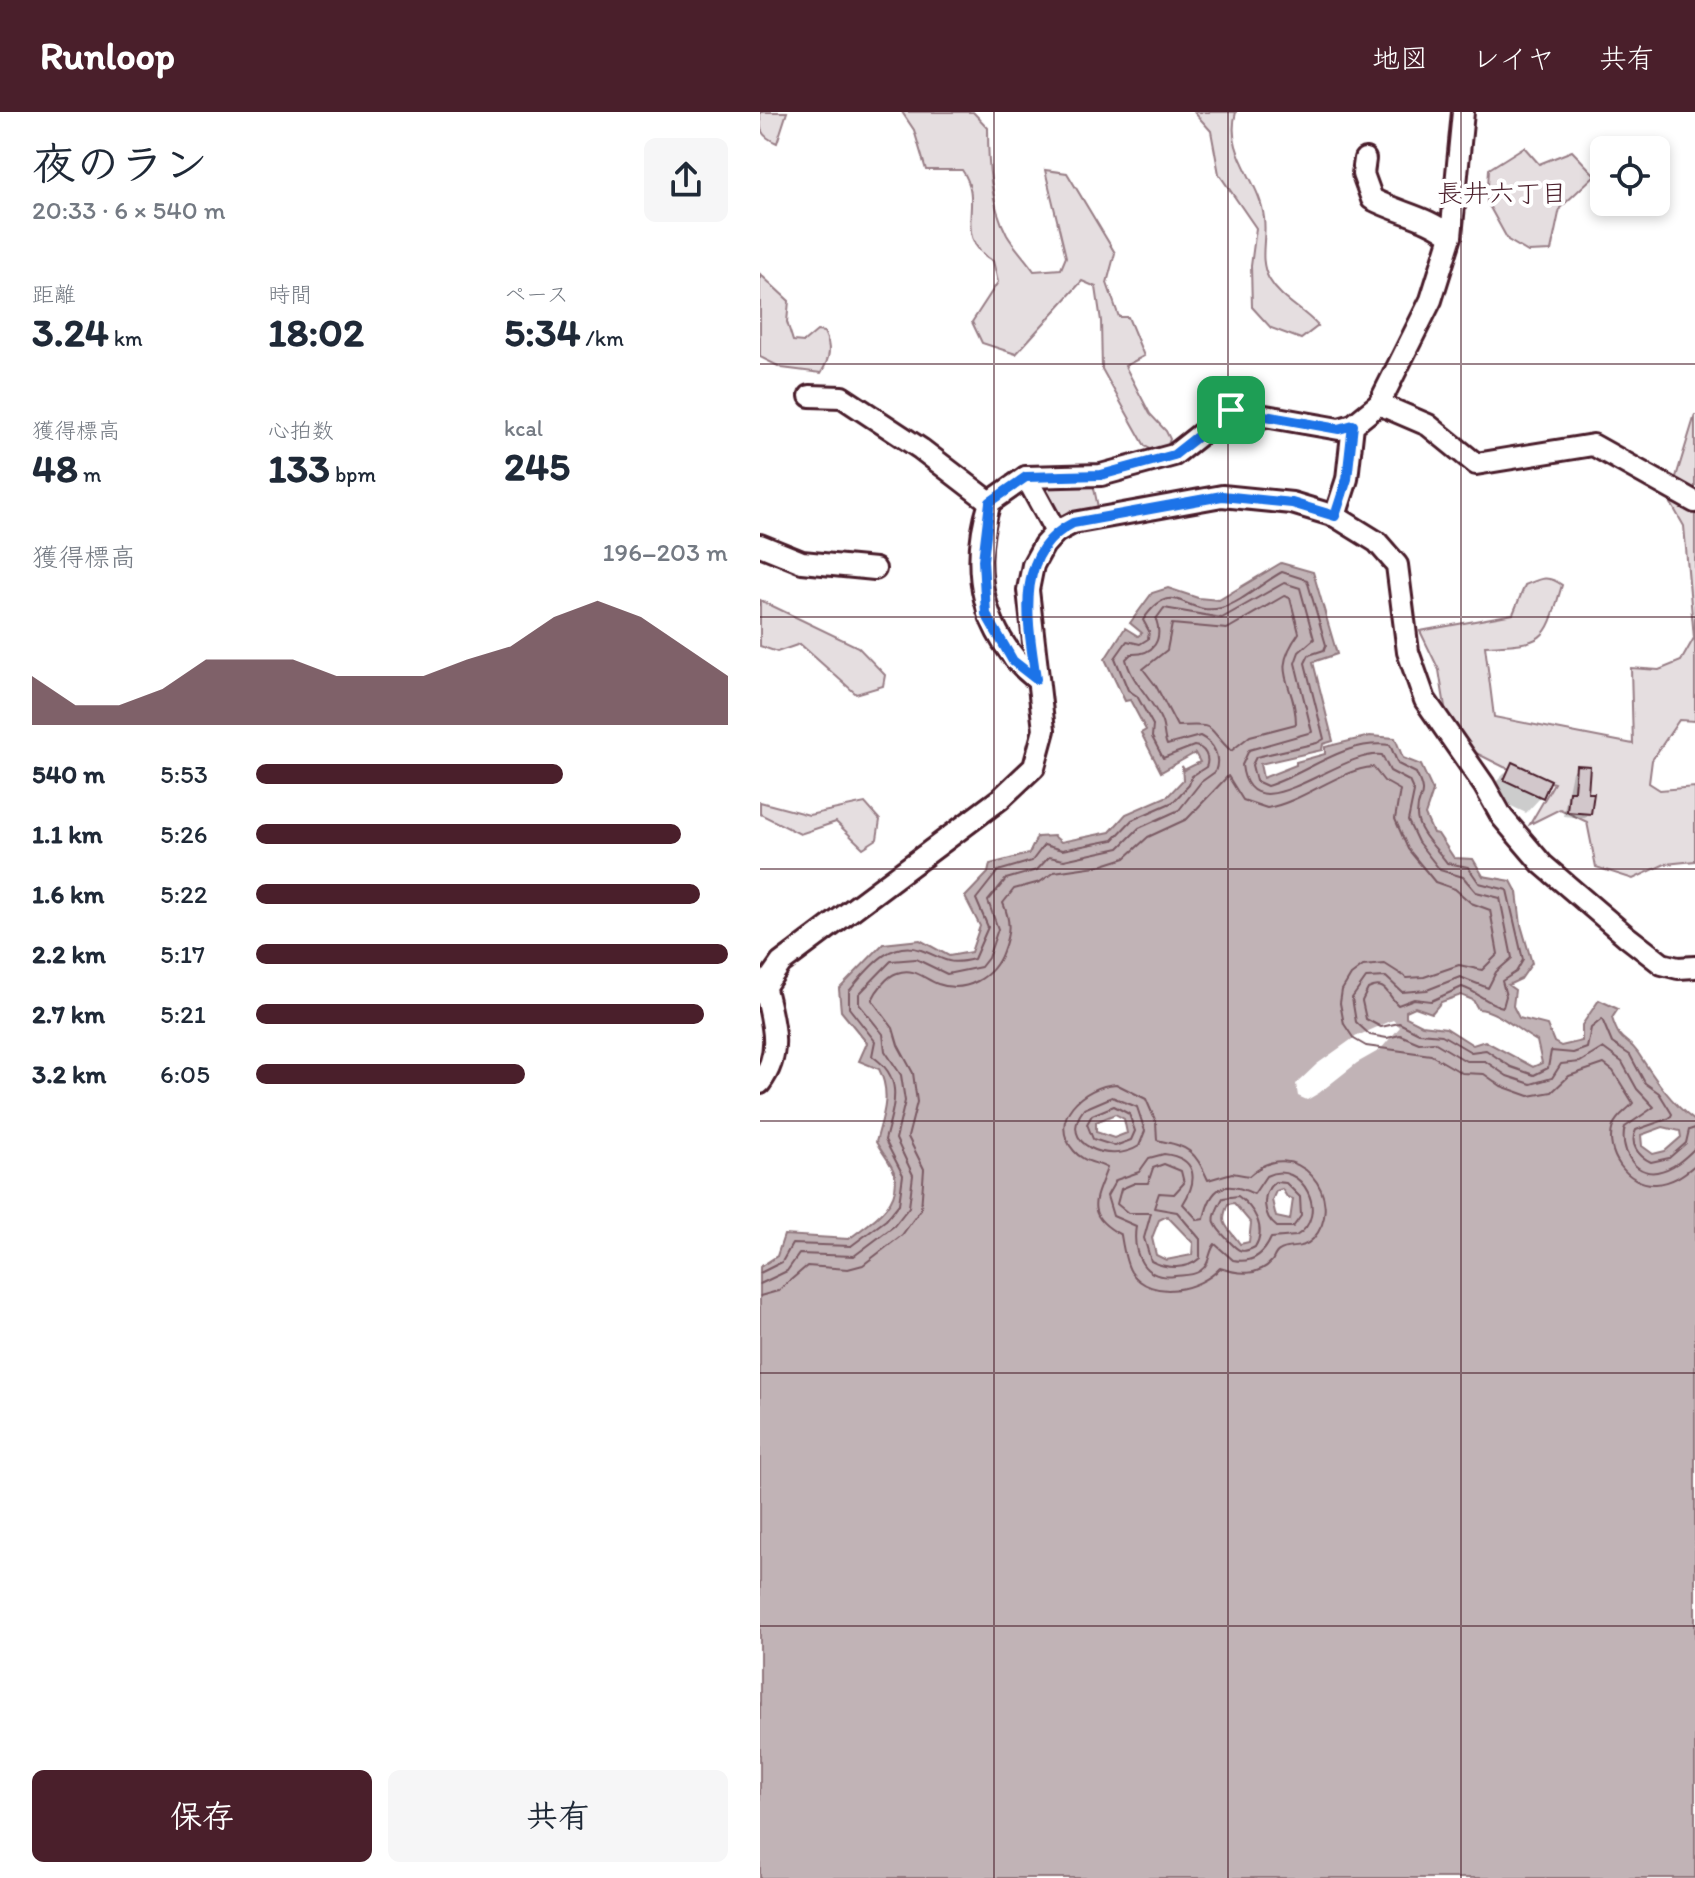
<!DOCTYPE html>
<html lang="ja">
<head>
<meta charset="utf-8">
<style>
  body { margin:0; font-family:Itim,"Klee One",sans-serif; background:#f6f6f7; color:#1f2937; height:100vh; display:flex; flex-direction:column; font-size:30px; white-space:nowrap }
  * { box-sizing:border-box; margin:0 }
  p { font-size:26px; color:#747a83 }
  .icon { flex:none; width:44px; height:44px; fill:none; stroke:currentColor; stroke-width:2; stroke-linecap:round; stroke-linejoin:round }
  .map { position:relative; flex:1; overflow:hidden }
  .sheet { display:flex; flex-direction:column; background:#fff; width:760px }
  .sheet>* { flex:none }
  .tools { position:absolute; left:830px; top:24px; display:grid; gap:16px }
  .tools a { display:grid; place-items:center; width:80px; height:80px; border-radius:12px; background:#fff; box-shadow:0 4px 12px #0003; font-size:40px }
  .pin { position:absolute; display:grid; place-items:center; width:68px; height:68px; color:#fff; margin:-34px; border-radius:16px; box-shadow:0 4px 12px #0006 }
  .round { display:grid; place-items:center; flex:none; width:84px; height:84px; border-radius:12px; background:#f6f6f7 }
  .head { display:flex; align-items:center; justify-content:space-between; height:136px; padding:0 32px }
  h1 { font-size:44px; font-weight:800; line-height:60px }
  .figures { display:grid; grid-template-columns:repeat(3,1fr); gap:12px; height:136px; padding:8px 32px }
  .figures div { display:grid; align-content:center }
  .figures b { font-size:40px; font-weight:800 }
  .figures small { font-size:22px; font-weight:400 }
  .figures p { font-size:22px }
  .chart { height:224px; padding:16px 32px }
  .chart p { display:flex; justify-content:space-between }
  .chart svg { width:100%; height:144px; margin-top:8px; fill:#4a1f2b; opacity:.7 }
  .action { display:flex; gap:16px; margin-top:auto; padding:16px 32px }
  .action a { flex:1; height:92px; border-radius:12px; background:#4a1f2b; color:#fff; font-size:32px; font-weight:800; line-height:92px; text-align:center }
  .action a+a { background:#f6f6f7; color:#1f2937 }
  ul { padding:0 32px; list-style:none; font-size:26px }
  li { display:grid; grid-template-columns:128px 96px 1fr; align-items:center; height:60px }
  li i { height:20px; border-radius:10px; background:#4a1f2b }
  header { display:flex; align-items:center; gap:48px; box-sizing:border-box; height:112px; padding:0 40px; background:#4a1f2b; color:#fff }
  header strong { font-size:38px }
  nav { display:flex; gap:44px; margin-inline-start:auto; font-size:28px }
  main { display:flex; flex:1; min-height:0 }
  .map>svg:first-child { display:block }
  .green { fill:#e5dee0; stroke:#987e86; stroke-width:2 }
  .water { fill:#c1b3b6; stroke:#91787e; stroke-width:2; fill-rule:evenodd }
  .pier { fill:#fff }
  .shadow { fill:#0003 }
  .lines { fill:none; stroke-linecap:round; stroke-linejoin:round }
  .shore { stroke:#7a5a63; stroke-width:2 }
  .building { fill:#d2c7cb; stroke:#4a1f2b; stroke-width:2 }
  .minor-casing { stroke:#4a1f2b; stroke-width:26 }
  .minor { stroke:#fff; stroke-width:20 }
  .route-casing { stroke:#fff; stroke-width:16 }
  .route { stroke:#1a73e8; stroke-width:10 }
  .grid { fill:none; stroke:#4a1f2b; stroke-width:2; stroke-opacity:0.55 }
  .labels { text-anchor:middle; stroke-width:8; stroke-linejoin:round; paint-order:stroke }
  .neighbourhood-label { font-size:26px; fill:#4a1f2b; stroke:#fff }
</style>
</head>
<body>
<header>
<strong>Runloop</strong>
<nav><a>地図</a><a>レイヤ</a><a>共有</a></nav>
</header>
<main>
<section class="sheet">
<div class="head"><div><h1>夜のラン</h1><p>20:33 · 6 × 540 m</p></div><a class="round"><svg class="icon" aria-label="share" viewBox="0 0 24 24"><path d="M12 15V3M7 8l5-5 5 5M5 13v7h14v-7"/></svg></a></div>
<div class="figures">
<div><p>距離</p><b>3.24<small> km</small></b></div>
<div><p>時間</p><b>18:02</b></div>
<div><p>ペース</p><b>5:34<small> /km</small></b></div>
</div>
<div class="figures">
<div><p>獲得標高</p><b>48<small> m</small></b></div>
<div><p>心拍数</p><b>133<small> bpm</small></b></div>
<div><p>kcal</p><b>245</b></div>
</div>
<div class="chart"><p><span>獲得標高</span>196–203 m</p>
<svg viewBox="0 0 160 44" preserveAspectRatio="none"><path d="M0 44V29L10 38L20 38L30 33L40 24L50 24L60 24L70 29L80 29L90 29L100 24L110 20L120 11L130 6L140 11L150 20L160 29V44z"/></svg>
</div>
<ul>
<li><b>540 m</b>5:53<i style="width:65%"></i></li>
<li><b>1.1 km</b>5:26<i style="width:90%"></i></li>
<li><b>1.6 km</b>5:22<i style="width:94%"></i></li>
<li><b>2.2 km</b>5:17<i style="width:100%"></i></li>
<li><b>2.7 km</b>5:21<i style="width:95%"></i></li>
<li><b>3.2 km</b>6:05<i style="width:57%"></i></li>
</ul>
<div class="action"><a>保存</a><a>共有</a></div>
</section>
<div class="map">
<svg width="935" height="1766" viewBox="0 0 935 1766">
  <rect width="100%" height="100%" fill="#fff"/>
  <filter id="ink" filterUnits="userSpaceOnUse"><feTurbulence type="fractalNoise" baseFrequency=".0125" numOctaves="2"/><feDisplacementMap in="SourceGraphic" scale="16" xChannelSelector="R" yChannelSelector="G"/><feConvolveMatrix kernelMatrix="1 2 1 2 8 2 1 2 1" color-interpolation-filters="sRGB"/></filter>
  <g filter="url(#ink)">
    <g class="green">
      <path d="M0,0H27L17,31C0,24 0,18 0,0Z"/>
      <path d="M142,0H213L228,16C228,51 230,91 247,123C254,135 265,146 274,159L301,157L306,145L285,58L307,61L355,141L347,171L359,205H368L384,244L365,254L390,302L406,319L410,327L407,335L394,339L385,334L342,257L341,209L336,175L322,169L256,242L222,231L212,210L238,170L233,149C190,124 226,91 202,58H166L154,18Z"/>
      <path d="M434,0H476C464,42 500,67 504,106C507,128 498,146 509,167C521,188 542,196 558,214L541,227L511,216L492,195L491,154L496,116L459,62L451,19Z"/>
      <path d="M764,35L779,52L812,39L835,63L800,96L791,139L768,140L748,128L727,90L729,57Z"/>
      <path d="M0,162L29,189L27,210L33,229L44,230L57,219L64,220C72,236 70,246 61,261L22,256L0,245Z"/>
      <path d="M935,303V609L919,608L892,648L889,671L900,678L935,675V749L905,752L873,767L836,755L827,710L800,697L770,712L794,671L744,655L710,638L687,607L679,558L660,519L753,502L765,473C780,467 787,462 802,473C785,531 787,531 725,534L734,605L873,632L871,556L899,558L921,549L934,526L924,414L909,388Z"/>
      <path d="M333,372L338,395L298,408L279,373Z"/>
      <path d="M0,488L98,535L125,563L123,574L96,582L40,532L17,540L0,534Z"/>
      <path d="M0,690L49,703L105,691L120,708L117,727L103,736L76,710L40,722L0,702Z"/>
    </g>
    <path class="water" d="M521,451L553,460L577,542L553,550L573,629L563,632L562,638L500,652L503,666L536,653V650L565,642V635L610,624L635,626L643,646L661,653L673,679L665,703L673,721L678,722L694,746L713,747L723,764L751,769L757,780L761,813L772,851L761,867L748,873L755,878L753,894L759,906L787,913L794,930L801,934L822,929V913L839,888L858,897L852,906C861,934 866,924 878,941C895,967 911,991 935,1009V1766H0V1155L17,1144L24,1123L89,1127C109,1111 141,1094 135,1063C133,1053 121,1039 116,1030C123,1004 132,982 119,957L99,949L107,931L81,899L79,877L123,832L160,828L189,844L211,840L220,814L205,785L228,761L230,752L269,742L277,725L294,724L301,730L350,720L366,702L408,684L423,668L422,654L424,658L440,650L435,641L401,660L381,621L386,618L370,588L365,589L345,547L365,516L378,524L382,521L370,511L392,481L408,476L438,486L459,488ZM701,883L713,888L718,897C738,898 759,920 777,929L782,951L773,955L725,929L713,933L686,916L662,913L646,905V899L655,895L672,901L681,890ZM355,1002L364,1007L367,1021L354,1026L336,1020V1010ZM903,1015L920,1019L921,1025L905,1039L893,1042L882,1034L881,1023ZM522,1077L527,1085L533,1087L530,1108L516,1105L512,1088L516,1079ZM474,1091L491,1111L489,1130L480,1132C469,1115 458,1114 468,1092ZM407,1104L433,1131L432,1143L406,1148L396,1143L392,1126L399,1108Z"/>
    <path class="pier" d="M633,908L640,915L620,938L597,951L559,981L547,988L538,984L536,972L557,952L595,925Z"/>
    <g class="shadow">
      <path d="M753,653L781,685L766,701L730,684L737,669Z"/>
      <path d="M817,655L830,701L825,706L803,704L812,660Z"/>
    </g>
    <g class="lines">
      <g class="shore">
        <path d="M524,484L530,486L539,521C508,564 536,569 536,612L490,624L471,639C444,613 458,612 417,614L396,574L383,557L407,538L412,512L467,517Z"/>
        <path d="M356,972L386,987L396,1010L397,1028C430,1035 434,1038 448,1068L472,1061L489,1064C535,1019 589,1087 553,1127C542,1139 529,1132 519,1139C515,1141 514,1146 512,1149C498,1165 478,1162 460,1156C440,1178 392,1190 371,1160C365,1150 363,1135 361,1123C322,1102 336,1087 347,1056C336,1050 323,1050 314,1039C286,1007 324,974 356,972Z"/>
        <path d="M352,985L377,995L385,1019L379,1034C350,1053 296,1032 324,997Z"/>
        <path d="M354,994L369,1002L375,1019L371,1028L355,1034L333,1027L327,1012L332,1003Z"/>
        <path d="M404,1042C438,1046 438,1068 423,1092L438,1108L444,1107C451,1073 465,1068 494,1082L506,1064C542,1046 571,1104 536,1124L511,1126C504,1142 493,1152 473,1148L455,1132C448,1140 451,1152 440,1159C432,1164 424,1163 415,1164C383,1169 372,1141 376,1114L353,1104L347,1084L356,1068L379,1060L389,1046Z"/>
        <path d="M404,1052L421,1059L424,1071L414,1082L399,1081L394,1096L417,1100L440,1127V1146C427,1158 406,1157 391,1149L384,1126L391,1101H368L357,1092L361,1077L375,1071H388L393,1056Z"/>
        <path d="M515,1070L526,1071L540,1085L541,1104L533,1115H517C503,1105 500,1081 515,1070Z"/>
        <path d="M478,1084C494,1096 507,1116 495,1135C480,1143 478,1138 467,1127C452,1111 450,1108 463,1086Z"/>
        <path d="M0,1161L22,1150L32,1132L91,1134L126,1108L139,1092L143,1063L125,1028C133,995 146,967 112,944L115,929L89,896V879C107,859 129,826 161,838C186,847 186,854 214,847L228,815L216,787L238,759L272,749L284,733L302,738L353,728L372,708L413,690L429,673L432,664L446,655C450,646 445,635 434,634L403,646L392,625L393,613L377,584L368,578L355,546L367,529L380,532L388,527L389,519L383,508C414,463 423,505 461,496C481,491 503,470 522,460L547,468L566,533L564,538L549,543L545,551L564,627L557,631L496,645L492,653L496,669L507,674C549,661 584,627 630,633L638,652L656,661C669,688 657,681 657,703C657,720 678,738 687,751L708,755L719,771L747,778L763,848L756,860L742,869L746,884L743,895C726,891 718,880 702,875L671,889L654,887L638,893C627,883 626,868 608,877L602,889L606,907L621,915L639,911L659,921L682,923L711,940L726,938L751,955L774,963L788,956L791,939L813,941L827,936L831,916L842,907L852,931L870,943L885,971L899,981L912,1002L910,1006L876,1018C869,1032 878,1044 891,1050L909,1046L926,1031L929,1018L935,1016"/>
        <path d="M0,1172L27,1159L39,1142L94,1144L134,1114L149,1095L153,1063L136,1027L145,989L141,963L125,939L123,922L99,892V882L131,849L156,847L187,862L221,855L228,846L238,817L228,789L246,767L277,758L289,745L304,748L359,736L379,716L419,698L441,670L455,660C461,645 454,631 440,624L407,633C403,624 405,617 401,608C392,586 371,570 366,547L371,542C394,543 403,528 396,507L404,496L462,506L524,471L540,476L554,527L539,540L535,551L552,620L489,638L482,653C490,726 579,637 622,643L630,659L649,669L654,680L648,709L658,730L680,758L703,765L716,780L740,786L752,846L736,860L728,876L700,865L667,878L642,880L626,865L606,866L592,886L596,910L610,923L627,926L640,923L659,931L674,930L706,949H725L747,964L771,972L792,966L801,952L820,950L843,936L862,950L877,977L894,995L865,1015C859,1035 873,1064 897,1060C913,1057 924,1047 935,1036"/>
        <path d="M0,1184L18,1179L47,1154L88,1157L103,1153L142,1123L161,1097L164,1057L148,1025L157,990L153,961L138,933L133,916L112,888C116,879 127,864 137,861C154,855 163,866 178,872C206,882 234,865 243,839C250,820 251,810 243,791L254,777L280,770L294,760L343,753L365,746L388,725L427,707L468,664L483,688L507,696C543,690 578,658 613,655L624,669L640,678L635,707L648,737L675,770L695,777L711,791L730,798L738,842L722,858L699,853L664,865L647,866L625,852L603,854L591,863L582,878L580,891L584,912L594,927L606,934L671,943L702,961L724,962L741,974L769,984L792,980L809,964L844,952L853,959L873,991C867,999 857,1003 853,1014C844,1040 867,1074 896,1072C912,1071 923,1063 935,1053"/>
      </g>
    </g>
    <g class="building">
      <path d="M752,650L791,668L783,686L744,668Z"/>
      <path d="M816,653L830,654L828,681H834L831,702L807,700L809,679H814Z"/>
    </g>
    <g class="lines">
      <defs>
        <g id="minor">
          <path d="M605,47L603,62L612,87C639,101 668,105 691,124"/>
          <path d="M50,284L82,285L161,337L230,390"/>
          <path d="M619,292L668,313L716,352L833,333L935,390"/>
          <path d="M266,365L296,420"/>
          <path d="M575,404L587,367L593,313L619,292L671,188L691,124L703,0"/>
          <path d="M0,433L42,450L115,457"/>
          <path d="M276,567C222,523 209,456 230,390L266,365L341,363L414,343L471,298L579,317L593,313"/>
          <path d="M0,881L21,851L240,687L274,655L284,618L268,478L273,453L284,433L296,420L313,411L462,384L532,391L575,404L617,430L637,453L648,540L665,588L724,673L742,705L782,752L866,824L902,852L918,856L935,855"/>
          <path d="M0,971C23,941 13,911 5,877"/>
        </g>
      </defs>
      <use href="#minor" class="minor-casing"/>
      <use href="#minor" class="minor"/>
    </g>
  </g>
  <g class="lines" filter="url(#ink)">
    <defs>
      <path id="route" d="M471,298L579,317L593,313L587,367L575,404L532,391L462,384L313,411C253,441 268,511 276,567L253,549L226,502L223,448L230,390L266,365L341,363L414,343Z"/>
    </defs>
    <use href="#route" class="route-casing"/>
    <use href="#route" class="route"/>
  </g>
  <path class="grid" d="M234,0V1766M468,0V1766M701,0V1766M0,252H935M0,505H935M0,757H935M0,1009H935M0,1261H935M0,1514H935"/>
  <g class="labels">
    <g class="neighbourhood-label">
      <text x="742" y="90">長井六丁目</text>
    </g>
  </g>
</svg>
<div class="tools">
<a><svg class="icon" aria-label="locate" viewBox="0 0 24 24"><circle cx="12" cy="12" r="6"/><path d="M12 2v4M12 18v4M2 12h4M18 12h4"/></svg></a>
</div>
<div class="pin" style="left:471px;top:298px;background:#1e9e55"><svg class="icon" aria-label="arrive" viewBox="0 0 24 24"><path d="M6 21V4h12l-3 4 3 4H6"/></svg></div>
</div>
</main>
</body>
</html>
